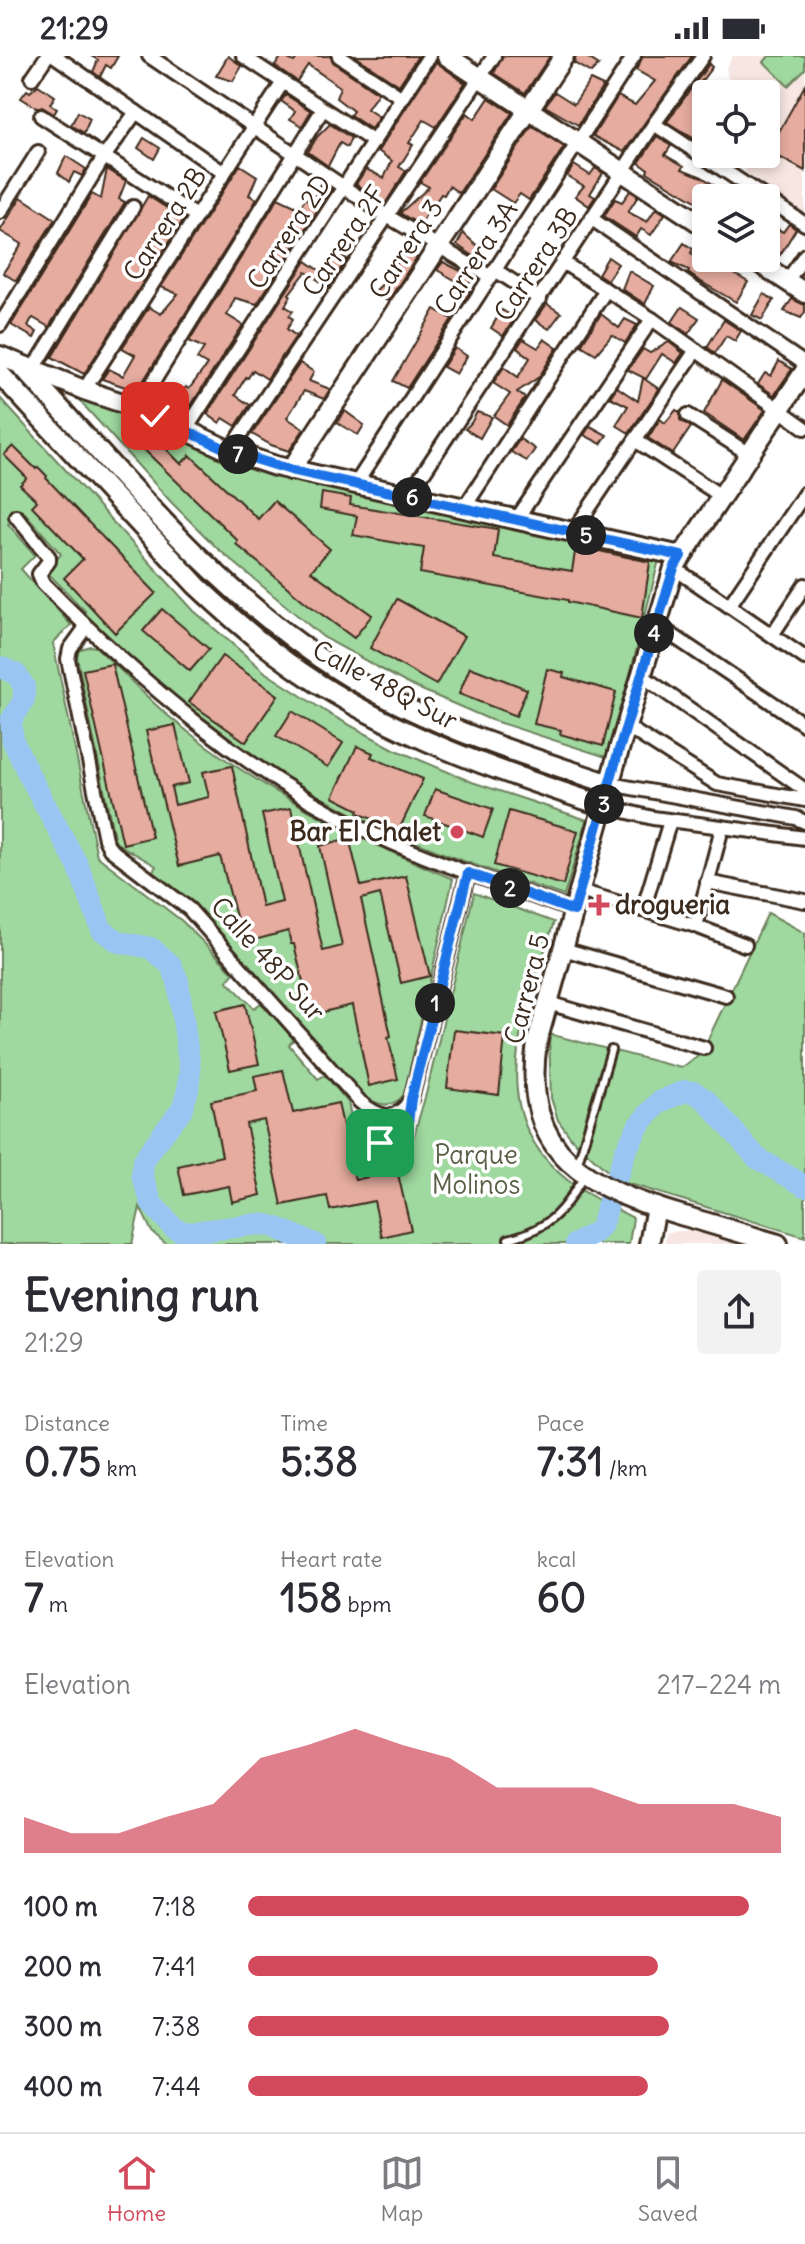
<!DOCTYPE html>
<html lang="en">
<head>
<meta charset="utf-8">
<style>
  body { margin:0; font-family:Delius,sans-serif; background:#f2f2f3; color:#2b2b33; height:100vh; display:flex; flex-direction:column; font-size:30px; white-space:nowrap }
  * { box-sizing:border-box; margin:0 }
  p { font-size:26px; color:#7c7c81 }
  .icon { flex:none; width:44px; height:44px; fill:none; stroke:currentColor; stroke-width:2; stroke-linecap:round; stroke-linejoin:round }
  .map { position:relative; height:1188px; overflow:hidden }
  .panel { display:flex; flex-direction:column; background:#fff; flex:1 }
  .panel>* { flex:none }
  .buttons { position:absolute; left:692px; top:24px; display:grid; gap:16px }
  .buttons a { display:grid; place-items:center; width:88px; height:88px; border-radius:8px; background:#fff; box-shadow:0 4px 12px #0003; font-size:40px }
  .pin { position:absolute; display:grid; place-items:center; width:68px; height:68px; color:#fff; margin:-34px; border-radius:16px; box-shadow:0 4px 12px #0006 }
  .km { position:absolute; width:40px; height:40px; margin:-20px; border-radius:50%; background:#222; color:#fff; font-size:22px; line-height:40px; text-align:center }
  .round { display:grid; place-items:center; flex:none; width:84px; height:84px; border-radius:8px; background:#f2f2f3 }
  .overview { display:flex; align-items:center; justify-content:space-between; height:136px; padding:0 24px }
  h1 { font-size:44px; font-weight:800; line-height:60px }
  .stats { display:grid; grid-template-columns:repeat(3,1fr); gap:12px; height:136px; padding:8px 24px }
  .stats div { display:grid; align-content:center }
  .stats b { font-size:40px; font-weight:800 }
  .stats small { font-size:22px; font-weight:400 }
  .stats p { font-size:22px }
  .chart { height:224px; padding:16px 24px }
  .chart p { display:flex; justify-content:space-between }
  .chart svg { width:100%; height:144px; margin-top:8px; fill:#d1495b; opacity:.7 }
  ul { padding:0 24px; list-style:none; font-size:26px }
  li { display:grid; grid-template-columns:128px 96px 1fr; align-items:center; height:60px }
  li i { height:20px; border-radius:10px; background:#d1495b }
  .status { display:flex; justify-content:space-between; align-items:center; height:56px; padding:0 40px; background:#fff; direction:ltr }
  .status svg { height:22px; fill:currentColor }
  .tab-bar { display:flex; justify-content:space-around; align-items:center; height:112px; border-top:2px solid #e1e1e2; background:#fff; font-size:22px; color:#7c7c81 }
  .tab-bar a { display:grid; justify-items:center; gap:4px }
  .tab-bar .current { color:#d1495b }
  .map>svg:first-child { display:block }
  .built { fill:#f7e6e2 }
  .green { fill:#9fd99f; stroke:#6d825e; stroke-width:2 }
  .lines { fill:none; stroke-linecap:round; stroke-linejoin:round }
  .river { stroke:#99c5f3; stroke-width:22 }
  .building { fill:#e5ac9f; stroke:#3b2a1e; stroke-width:2 }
  .lane-casing { stroke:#3b2a1e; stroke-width:12 }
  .street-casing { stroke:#3b2a1e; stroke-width:18 }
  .secondary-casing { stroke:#3b2a1e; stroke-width:24 }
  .lane { stroke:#fff; stroke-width:6 }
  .street { stroke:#fff; stroke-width:12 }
  .secondary { stroke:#fff; stroke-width:18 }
  .route-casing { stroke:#fff; stroke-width:16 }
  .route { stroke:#1a73e8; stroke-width:10 }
  .poi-dot { fill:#d1495b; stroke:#fff; stroke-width:3 }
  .labels { text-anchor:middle; stroke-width:7; stroke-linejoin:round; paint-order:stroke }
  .street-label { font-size:26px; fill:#3b2a1e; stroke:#fff }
  .poi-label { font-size:26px; font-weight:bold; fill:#3b2a1e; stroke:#fff; text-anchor:end }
  .park-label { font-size:26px; fill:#595f45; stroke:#fff }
</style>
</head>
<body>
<div class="status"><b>21:29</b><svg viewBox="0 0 49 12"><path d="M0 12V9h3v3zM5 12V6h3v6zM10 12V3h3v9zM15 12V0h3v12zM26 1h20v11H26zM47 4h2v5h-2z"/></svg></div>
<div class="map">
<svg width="805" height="1188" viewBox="0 0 805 1188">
  <rect width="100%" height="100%" fill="#fff"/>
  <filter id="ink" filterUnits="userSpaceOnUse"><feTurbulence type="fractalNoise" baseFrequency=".0125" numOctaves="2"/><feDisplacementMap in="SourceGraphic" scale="16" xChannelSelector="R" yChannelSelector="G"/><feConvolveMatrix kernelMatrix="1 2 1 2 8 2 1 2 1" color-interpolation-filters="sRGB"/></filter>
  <g filter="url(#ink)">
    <g class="built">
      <path d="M733,0H805V157L746,117L742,98H766V38H731L726,12Z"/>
      <path d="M694,1174L737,1188H664L667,1176Z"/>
    </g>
    <g class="green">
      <path d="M769,0H805V13L788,30L764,6Z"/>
      <path d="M70,334L126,354L218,402L311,428L660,500L627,631L606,701L491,664L408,628L323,581L217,492L171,446Z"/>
      <path d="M0,342L194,555L266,617L331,659L394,693L472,726L587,764L564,840L455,802L376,770L326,744L276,715L182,651L81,559L85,555L47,516L61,498L25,457L8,468L35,499L21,513L71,569L53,587L97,800L182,865L234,917L227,925L254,952L261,947L294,983L289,989L318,1023L325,1019L348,1046L355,1081L379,1110L407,1103L426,1038L474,837L554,866C525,957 477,1059 574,1129C592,1142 613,1151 633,1162L629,1188H166L152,1176L140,1151L132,1188H0Z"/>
      <path d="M90,590L96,591C122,614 145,641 172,663C256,732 353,781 453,823L404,1039C391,1054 378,1049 363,1040L212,868L176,835L151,818L156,810L115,786L77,601L78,594Z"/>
      <path d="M768,857L805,877V1181L623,1126L605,1113L571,1082L558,1064L551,1042L549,978L681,1012L701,998Z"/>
    </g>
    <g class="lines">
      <g class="river">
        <path d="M0,611L16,618L24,630V644L11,665L13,685L27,715L78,810L102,874L119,886L151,892L171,909L178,925L190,1014L188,1034L182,1053L149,1096L143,1106L142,1119L152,1148L173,1171L184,1177L258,1168L272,1170L315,1188"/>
        <path d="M576,1188L596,1176L601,1170L625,1096L639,1069L659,1046L685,1035L694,1036L706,1044L757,1102L805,1130"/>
      </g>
    </g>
    <g class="building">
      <path d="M91,0H118L111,12L106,9L100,21L93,16L98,4Z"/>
      <path d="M228,0L242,10L233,25L216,20Z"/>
      <path d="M282,0L294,6L297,2L294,0H330L334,7L378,37L367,53L379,61L371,73L350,59L353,55L336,42L340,31L308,9L297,25L275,10Z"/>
      <path d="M355,0H418L399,29Z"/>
      <path d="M503,0H550L525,37L494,17Z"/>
      <path d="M576,0H585L599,9L591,17L574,7Z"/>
      <path d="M643,0H692L624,96L593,80L618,40L635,49L655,25L636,14Z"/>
      <path d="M436,6L465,27L436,71L424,64L409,87L413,89L399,111L406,115L385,148L356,128L366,113L384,122L392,105L378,95Z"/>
      <path d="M709,8L712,11L697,31L706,36V90L667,66Z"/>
      <path d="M590,24L603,30L578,69L545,50L555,36L574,48Z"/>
      <path d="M38,29L55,40L50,48L57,53L54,58L42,51L37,52L21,42L27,34L30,36Z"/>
      <path d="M805,29V115L768,95Z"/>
      <path d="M286,39L311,55L302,70L290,63L295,55L281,45Z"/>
      <path d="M489,42L512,57L459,137L449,130L444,139L441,138L435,147L433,146L420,169L400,157L429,131L420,126L467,57L475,63Z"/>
      <path d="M78,56L90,63L84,77L71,69Z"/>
      <path d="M330,68L351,82L347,91L340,87L328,110L308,96L317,81Z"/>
      <path d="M532,70L564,91L529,144L520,138L513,147L491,133Z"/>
      <path d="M657,80L671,90L665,99L684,110L682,113L702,121L733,142H706V151L647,116L648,113L639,107Z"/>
      <path d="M144,82L160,92L154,103L138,92Z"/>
      <path d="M66,100L86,113L82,120L74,116L69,126L58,117Z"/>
      <path d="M240,109L257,120L249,139L257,143L137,335L102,323L109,313L123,320L135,299L122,292L149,251L161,258L178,238L161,231Z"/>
      <path d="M574,109L590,119L595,112L603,117L590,138L595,141L589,150L575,140L584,130L567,120Z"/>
      <path d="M107,113L126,125L119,143L125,146L49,271L33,262L31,264L28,270L37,276L34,282L11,269L92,138L101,143Z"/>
      <path d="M321,126L331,133L257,248L235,242L227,259L243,269L186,357L154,341L161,330L179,340L186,331L189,333L207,309L197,303L204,292L189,285L278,142L299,152L306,142L312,146Z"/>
      <path d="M630,135L638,140L628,156L647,166L656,152L665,158L651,179L641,173L636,181L604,160L615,143L622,146Z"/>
      <path d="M148,140L184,163L84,318L52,301Z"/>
      <path d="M21,141L55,163L16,225L3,217L22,188L0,175Z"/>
      <path d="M766,167L783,176L789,168L796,173L780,199L766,190Z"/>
      <path d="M463,177L481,193L478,203L457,189Z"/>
      <path d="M684,187L693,193L691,197L710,210L715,202H726L721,210L748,226L736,246L698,224L688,217L689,214L671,206Z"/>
      <path d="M334,195L347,203L329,231L306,216L289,238L291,240L285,250L293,255L289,260L293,263L287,273L296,280L267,323L253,314L248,322L246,321L235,339L250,349L236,370L223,362L220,367L207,358L306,205L322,216Z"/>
      <path d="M407,195L417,201L388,245L372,238L394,217L386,212L391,203L397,207Z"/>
      <path d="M608,201L618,208L607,224L598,218Z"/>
      <path d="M443,206L473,221L466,233L470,235L465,244L452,236L460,227L437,214Z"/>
      <path d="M629,215L654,230L645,248L622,233Z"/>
      <path d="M764,238L774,244L762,264L752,259Z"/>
      <path d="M792,243L805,249V256L801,262L784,255Z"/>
      <path d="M547,248L561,257L549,273L535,264Z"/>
      <path d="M682,251L699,262L688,278L672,266Z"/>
      <path d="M435,253L452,263L407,332L393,325Z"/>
      <path d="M502,254L515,262L503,280L491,272Z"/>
      <path d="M601,258L619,272L625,263L637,269L625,287L612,279L596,298L581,289Z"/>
      <path d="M724,264L741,275L735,285L726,280L715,297L707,291Z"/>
      <path d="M523,283L538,292L544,283L557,292L539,321L517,336L525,342L507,369L494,360L510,338L493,327L504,311L518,321L530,302L517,292Z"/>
      <path d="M669,286L683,297L676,307L662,298L646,323L628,314L643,293L650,297Z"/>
      <path d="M455,292L467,300L456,318L443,311Z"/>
      <path d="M779,305L792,313L774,339L758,328L765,317L771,320Z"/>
      <path d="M300,307L314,316L309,325L330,333L324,343L304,335L287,362L304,373L289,395L271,389L252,378Z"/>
      <path d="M643,322L659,333L629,377L616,369L628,350L610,341L617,331L638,345Z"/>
      <path d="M722,324L765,354L744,384L704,357Z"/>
      <path d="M676,354L680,356V364L691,371L673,398L648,382L660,363L665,367Z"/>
      <path d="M345,355L364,369L358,379L337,367Z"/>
      <path d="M477,356L492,361L480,382L465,373L471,367Z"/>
      <path d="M139,365L181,408L190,399L258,463L274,445L330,493L311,515L372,559L354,582L305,546L236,488L238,485L127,377Z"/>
      <path d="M590,370L607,379L601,388L584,379Z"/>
      <path d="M520,383L535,393L527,405L511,396Z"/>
      <path d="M13,390L36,413L38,411L47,420L46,422L156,537L115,577L64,522L83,503L32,450L37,445L20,429L27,422L4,399Z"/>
      <path d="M322,437L351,442L350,449L498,473L494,502L572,515L576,490L650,506L642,562L568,546V544L420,517L424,492L353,479L357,460L320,453Z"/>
      <path d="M397,543L464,580L436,629L370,592Z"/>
      <path d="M162,553L209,593L190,615L143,575Z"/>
      <path d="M222,600L278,639L246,686L189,646Z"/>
      <path d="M112,608L152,781L123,788L83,614Z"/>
      <path d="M470,611L527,633L516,660L459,638Z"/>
      <path d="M547,613L564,617L563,621L616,636L603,690L560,678L561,674L534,668Z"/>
      <path d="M292,655L343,687L328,711L276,680Z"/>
      <path d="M175,669L189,727L171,731L175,749L209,741L203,716L232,710L262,851L282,846L262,758L291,752L323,895L342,890L320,790L349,782L361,830L406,820L430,920L401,927L380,838L361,843L391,980L388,981L398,1023L369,1030L352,949L311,959L294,888H291L288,875L243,887L220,800L179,810L146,675Z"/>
      <path d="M357,690L373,697L371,701L423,723L399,774L358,757L359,754L333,741Z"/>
      <path d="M435,733L493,753L483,781L425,760Z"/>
      <path d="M509,755L578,775L563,829L494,809Z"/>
      <path d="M245,948L259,1008L230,1014L216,955Z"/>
      <path d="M454,974L505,980L499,1039L447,1032Z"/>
      <path d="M283,1014L293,1057L338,1047L355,1124L397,1114L411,1174L382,1181L374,1145L330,1154L327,1140L282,1149L264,1064L246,1068L261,1139L232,1146L229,1130L184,1139L178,1110L222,1100L211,1045L257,1035L254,1020Z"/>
    </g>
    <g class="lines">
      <defs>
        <g id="lane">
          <path d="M370,1055C374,1074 377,1095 400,1096L405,1090L410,1047"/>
          <path d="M577,1110L611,994"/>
          <path d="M508,1183C551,1172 562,1156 584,1120"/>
        </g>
        <g id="street">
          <path d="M55,0L224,117"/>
          <path d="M149,0L387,160L491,221"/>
          <path d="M243,0L374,86"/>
          <path d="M339,0L402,42"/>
          <path d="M32,22L47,0"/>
          <path d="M41,60L196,160"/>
          <path d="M654,68L766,142"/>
          <path d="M766,142L805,168"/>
          <path d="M0,156L38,96"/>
          <path d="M592,163L805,308"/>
          <path d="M562,206L652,263L805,372"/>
          <path d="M495,214L540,243"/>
          <path d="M787,225L805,199"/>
          <path d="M0,269L104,101L136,56"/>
          <path d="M33,314L133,151"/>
          <path d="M84,334L283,26"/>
          <path d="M137,352L323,53"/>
          <path d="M688,359L749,398"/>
          <path d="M185,375L429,0"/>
          <path d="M635,384L721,440"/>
          <path d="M230,395L494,0"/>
          <path d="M355,429L634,0"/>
          <path d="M408,440L654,68L703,0"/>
          <path d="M464,452L606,234"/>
          <path d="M16,460L49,501V505L39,518L43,527C140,626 248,719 375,779C440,809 507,830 574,855"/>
          <path d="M516,464L652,263"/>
          <path d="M573,476L696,294"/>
          <path d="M674,512L805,602"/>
          <path d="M729,550L805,437"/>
          <path d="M657,569L805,669"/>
          <path d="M86,571L70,593L68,603L105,783L110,793L189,853L360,1046C380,1062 395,1068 411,1043L468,817"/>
          <path d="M772,579L805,529"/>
          <path d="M641,619L805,734"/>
          <path d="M635,676L717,728L805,744"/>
          <path d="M610,728L796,762L805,766"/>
          <path d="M604,750L653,762L805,782"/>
          <path d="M707,826L805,845"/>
          <path d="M580,835L696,870L745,889"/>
          <path d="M643,854L670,765"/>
          <path d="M696,870L722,772"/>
          <path d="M563,893L726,940"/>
          <path d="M548,947L704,992"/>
        </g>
        <g id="secondary">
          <path d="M447,0L706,171"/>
          <path d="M752,202L805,237"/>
          <path d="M0,300L84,334L146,355L230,395L275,410L681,500"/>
          <path d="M21,309C120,417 216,537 341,616C423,668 518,697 610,728"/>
          <path d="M0,318L197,530C230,561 264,591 301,616C392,679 500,716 604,750"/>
          <path d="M291,414L564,0"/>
          <path d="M649,1188L656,1151"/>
          <path d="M778,1188C747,1179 716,1169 684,1160C590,1132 520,1101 537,986L618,697L674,512L805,315"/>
        </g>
      </defs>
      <use href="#lane" class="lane-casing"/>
      <use href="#street" class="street-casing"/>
      <use href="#secondary" class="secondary-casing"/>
      <use href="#lane" class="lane"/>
      <use href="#street" class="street"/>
      <use href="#secondary" class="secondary"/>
    </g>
  </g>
  <g class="lines" filter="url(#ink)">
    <defs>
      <path id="route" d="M155,360L230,395L291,414L681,500L674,512L618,697L574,855L468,817L411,1043L405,1090L400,1096L391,1095L380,1087"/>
    </defs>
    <use href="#route" class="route-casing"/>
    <use href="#route" class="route"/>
  </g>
  <g class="poi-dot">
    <circle cx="457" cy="776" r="8"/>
    <path d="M595 837h8v8h8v8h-8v8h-8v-8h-8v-8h8z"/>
  </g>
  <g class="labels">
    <g class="street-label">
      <text transform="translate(165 168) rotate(-57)" y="9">Carrera 2B</text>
      <text transform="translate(289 176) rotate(-57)" y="9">Carrera 2D</text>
      <text transform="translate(344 185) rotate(-56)" y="9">Carrera 2F</text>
      <text transform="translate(406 193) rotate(-57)" y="9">Carrera 3</text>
      <text transform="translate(476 202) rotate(-57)" y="9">Carrera 3A</text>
      <text transform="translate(536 208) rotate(-57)" y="9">Carrera 3B</text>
      <text transform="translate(385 629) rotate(28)" y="9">Calle 48Q Sur</text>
      <text transform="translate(268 903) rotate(48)" y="9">Calle 48P Sur</text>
      <text transform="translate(527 933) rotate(-76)" y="9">Carrera 5</text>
    </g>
    <g class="poi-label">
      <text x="441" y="785">Bar El Chalet</text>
      <text x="615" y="858" text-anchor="start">drogueria</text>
    </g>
    <g class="park-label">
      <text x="476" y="1108">Parque<tspan x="476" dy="30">Molinos</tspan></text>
    </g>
  </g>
</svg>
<div class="buttons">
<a><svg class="icon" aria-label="locate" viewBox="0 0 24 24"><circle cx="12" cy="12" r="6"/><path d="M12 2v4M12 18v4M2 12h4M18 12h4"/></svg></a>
<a><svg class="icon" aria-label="layers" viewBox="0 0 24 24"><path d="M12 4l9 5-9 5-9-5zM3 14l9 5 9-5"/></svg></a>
</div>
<div class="pin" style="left:380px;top:1087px;background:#1e9e55"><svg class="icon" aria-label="arrive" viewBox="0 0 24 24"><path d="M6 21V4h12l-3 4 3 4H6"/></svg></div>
<div class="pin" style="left:155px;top:360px;background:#d93025"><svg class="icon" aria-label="check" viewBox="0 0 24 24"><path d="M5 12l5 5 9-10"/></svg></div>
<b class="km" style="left:435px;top:947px">1</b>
<b class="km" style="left:510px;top:832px">2</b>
<b class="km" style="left:604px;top:748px">3</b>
<b class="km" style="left:654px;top:577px">4</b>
<b class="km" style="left:586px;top:479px">5</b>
<b class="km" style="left:412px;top:441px">6</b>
<b class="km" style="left:238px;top:398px">7</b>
</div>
<section class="panel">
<div class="overview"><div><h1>Evening run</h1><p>21:29</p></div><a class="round"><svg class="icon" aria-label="share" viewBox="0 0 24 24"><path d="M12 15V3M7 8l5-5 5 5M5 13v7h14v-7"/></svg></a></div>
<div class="stats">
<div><p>Distance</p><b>0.75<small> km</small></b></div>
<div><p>Time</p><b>5:38</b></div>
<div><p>Pace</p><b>7:31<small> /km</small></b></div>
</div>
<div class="stats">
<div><p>Elevation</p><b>7<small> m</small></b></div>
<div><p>Heart rate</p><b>158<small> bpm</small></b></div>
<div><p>kcal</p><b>60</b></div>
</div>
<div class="chart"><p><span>Elevation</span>217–224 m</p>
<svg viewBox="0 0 160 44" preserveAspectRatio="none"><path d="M0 44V33L10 38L20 38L30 33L40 29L50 15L60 11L70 6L80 11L90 15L100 24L110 24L120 24L130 29L140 29L150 29L160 33V44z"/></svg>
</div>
<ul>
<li><b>100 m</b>7:18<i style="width:94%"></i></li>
<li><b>200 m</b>7:41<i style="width:77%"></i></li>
<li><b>300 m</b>7:38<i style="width:79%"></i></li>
<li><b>400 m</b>7:44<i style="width:75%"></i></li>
</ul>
</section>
<nav class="tab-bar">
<a class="current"><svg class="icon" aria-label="home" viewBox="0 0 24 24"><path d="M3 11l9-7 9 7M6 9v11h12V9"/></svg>Home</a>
<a><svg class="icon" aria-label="map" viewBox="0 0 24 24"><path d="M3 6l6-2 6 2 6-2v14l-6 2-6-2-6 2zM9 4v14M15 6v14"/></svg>Map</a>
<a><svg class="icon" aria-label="saved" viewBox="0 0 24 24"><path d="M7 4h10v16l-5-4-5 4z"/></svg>Saved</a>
</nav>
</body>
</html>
